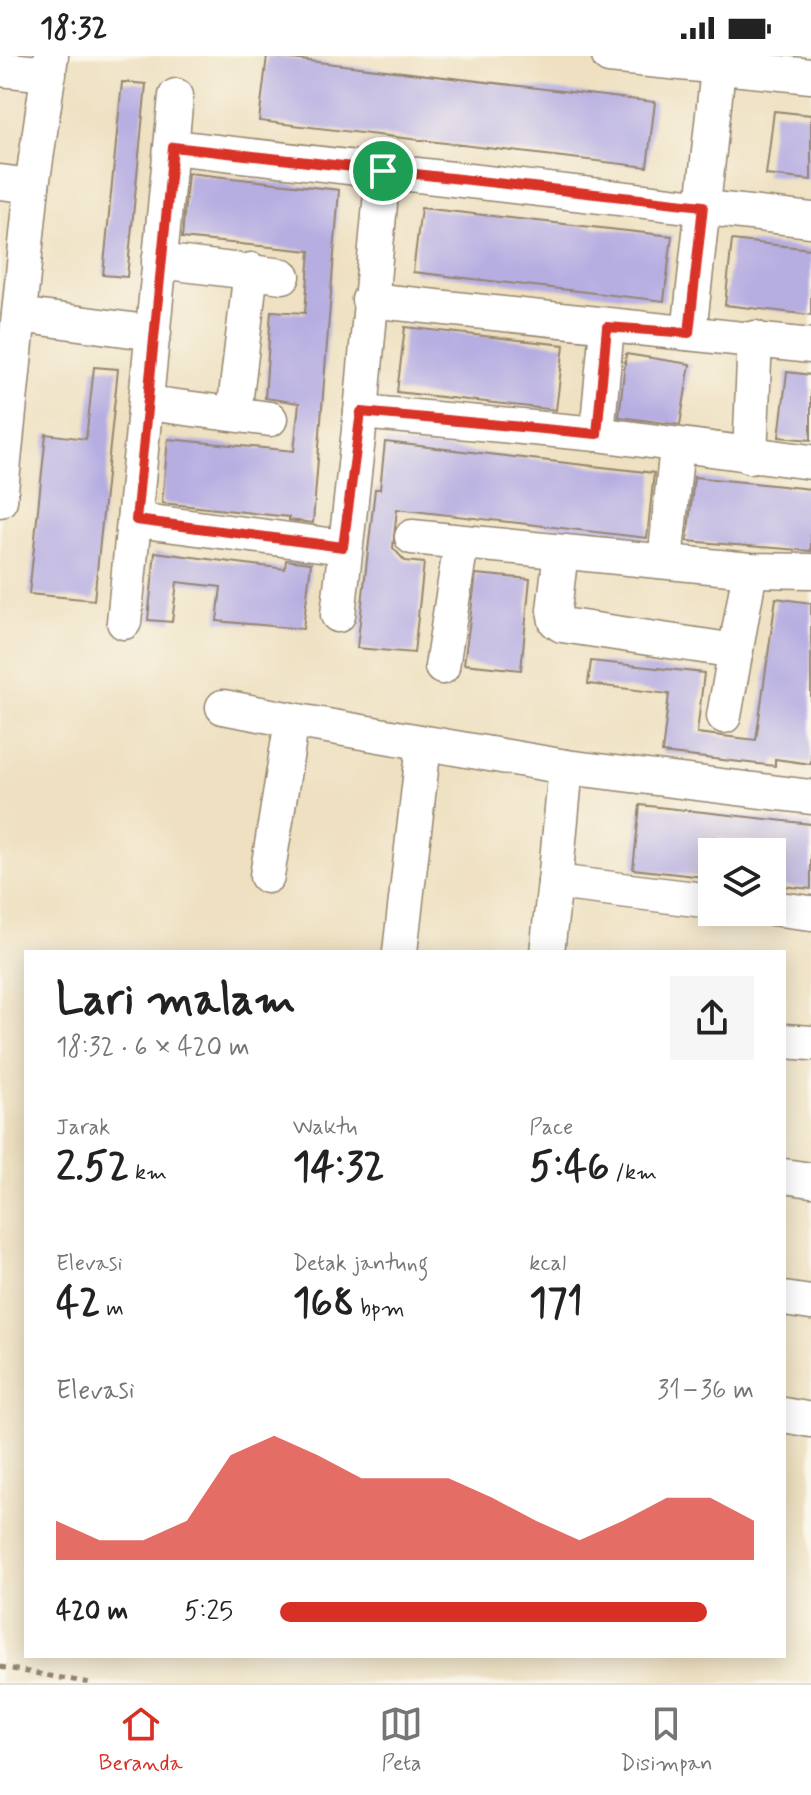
<!DOCTYPE html>
<html lang="id">
<head>
<meta charset="utf-8">
<style>
  body { margin:0; font-family:Mynerve,sans-serif; background:#f6f6f6; color:#222; height:100vh; display:flex; flex-direction:column; font-size:30px; white-space:nowrap }
  * { box-sizing:border-box; margin:0 }
  p { font-size:26px; color:#767676 }
  .icon { flex:none; width:44px; height:44px; fill:none; stroke:currentColor; stroke-width:2; stroke-linecap:round; stroke-linejoin:round }
  .map { position:relative; flex:1; overflow:hidden }
  .sheet { position:absolute; left:24px; top:894px; width:762px; height:708px; display:flex; flex-direction:column; background:#fff; border-radius:0px; box-shadow:0 4px 20px #0003 }
  .sheet>* { flex:none }
  .tools { position:absolute; left:698px; top:782px; display:grid; gap:16px }
  .tools a { display:grid; place-items:center; width:88px; height:88px; border-radius:0px; background:#fff; box-shadow:0 4px 20px #0003; font-size:40px }
  .pin { position:absolute; display:grid; place-items:center; width:68px; height:68px; color:#fff; margin:-34px; border:4px solid #fff; border-radius:50%; box-shadow:0 2px 8px #0007 }
  .round { display:grid; place-items:center; flex:none; width:84px; height:84px; border-radius:0px; background:#f6f6f6 }
  .summary { display:flex; align-items:center; justify-content:space-between; height:136px; padding:0 32px }
  h1 { font-size:44px; font-weight:800; line-height:60px }
  .stats { display:grid; grid-template-columns:repeat(3,1fr); gap:12px; height:136px; padding:8px 32px }
  .stats div { display:grid; align-content:center }
  .stats b { font-size:40px; font-weight:800 }
  .stats small { font-size:22px; font-weight:400 }
  .stats p { font-size:22px }
  .chart { height:224px; padding:16px 32px }
  .chart p { display:flex; justify-content:space-between }
  .chart svg { width:100%; height:144px; margin-top:8px; fill:#d93025; opacity:.7 }
  ul { padding:0 32px; list-style:none; font-size:26px }
  li { display:grid; grid-template-columns:128px 96px 1fr; align-items:center; height:60px }
  li i { height:20px; border-radius:10px; background:#d93025 }
  .status { display:flex; justify-content:space-between; align-items:center; height:56px; padding:0 40px; background:#fff; direction:ltr }
  .status svg { height:22px; fill:currentColor }
  .tabs { display:flex; justify-content:space-around; align-items:center; height:112px; border-top:2px solid #e0e0e0; background:#fff; font-size:22px; color:#767676 }
  .tabs a { display:grid; justify-items:center; gap:4px }
  .tabs .active { color:#d93025 }
  .map>svg:first-child { display:block }
  .building { fill:#b6ade1 }
  .lines { fill:none; stroke-linecap:round; stroke-linejoin:round }
  .minor-casing { stroke:#94856f; stroke-width:37 }
  .path { stroke:#94856f; stroke-width:5; stroke-dasharray:6 6; stroke-linecap:butt }
  .minor { stroke:#fff; stroke-width:34 }
  .route-casing { stroke:#fff; stroke-width:16 }
  .route { stroke:#d93025; stroke-width:10 }
</style>
</head>
<body>
<div class="status"><b>18:32</b><svg viewBox="0 0 49 12"><path d="M0 12V9h3v3zM5 12V6h3v6zM10 12V3h3v9zM15 12V0h3v12zM26 1h20v11H26zM47 4h2v5h-2z"/></svg></div>
<div class="map">
<svg width="811" height="1627" viewBox="0 0 811 1627">
  <rect width="100%" height="100%" fill="#fbf7ec"/>
  <filter id="ink" filterUnits="userSpaceOnUse"><feTurbulence type="fractalNoise" baseFrequency=".0125" numOctaves="2"/><feDisplacementMap in="SourceGraphic" scale="16" xChannelSelector="R" yChannelSelector="G"/><feConvolveMatrix kernelMatrix="1 2 1 2 8 2 1 2 1" color-interpolation-filters="sRGB"/></filter>
  <filter id="wash" filterUnits="userSpaceOnUse"><feTurbulence type="fractalNoise" baseFrequency=".006" numOctaves="4" result="noise"/><feDisplacementMap in="SourceGraphic" scale="32" xChannelSelector="R" yChannelSelector="G"/><feGaussianBlur stdDeviation="1.8" result="paint"/><feColorMatrix in="noise" values="0 0 0 0 0 0 0 0 0 0 0 0 0 0 0 0 0 1.4 0 .05"/><feComposite in="paint" operator="in"/></filter>
  <g filter="url(#wash)">
    <rect width="100%" height="100%" fill="#eee0c0"/>
    <g id="blocks">
      <g class="building">
        <path d="M267,0L655,46L647,111L259,65Z"/>
        <path d="M122,26L146,28L127,221L103,219Z"/>
        <path d="M774,55L811,59V124L766,119Z"/>
        <path d="M188,117L339,134L313,467L289,464V461L162,447L168,383L294,395L299,347L265,342L271,255L305,257L310,195L182,182Z"/>
        <path d="M421,152L672,180L664,245L413,216Z"/>
        <path d="M732,184L811,193V259L725,249Z"/>
        <path d="M405,271L564,289L556,354L397,336Z"/>
        <path d="M626,298L690,308L680,369L619,361Z"/>
        <path d="M94,311L118,313L94,544L29,538L46,378L86,383Z"/>
        <path d="M787,316L811,319V384L779,381Z"/>
        <path d="M385,386L654,417L647,482L397,453L393,492L405,505L424,507L414,597L357,592L375,433H380Z"/>
        <path d="M694,421L811,433V495L687,485Z"/>
        <path d="M155,496L285,513L286,504L311,507L303,573L217,565L221,531L177,526L172,566L148,564Z"/>
        <path d="M476,518L530,523L521,614L464,608Z"/>
        <path d="M776,542L811,547V708L775,703V710L662,697L669,638L588,628L591,605L704,617L697,677L756,684Z"/>
        <path d="M640,749L811,768V833L772,829V788L712,781V822L633,813Z"/>
      </g>
    </g>
  </g>
  <g filter="url(#ink)">
    <use href="#blocks" fill-opacity="0" stroke="#94856f" stroke-width="2"/>
    <g class="lines">
      <defs>
        <g id="minor">
          <path d="M609,0L811,20"/>
          <path d="M0,13L49,18"/>
          <path d="M173,91L811,164"/>
          <path d="M383,115L361,356L597,378L811,406"/>
          <path d="M0,126L32,130"/>
          <path d="M159,205L283,220"/>
          <path d="M369,244L811,290"/>
          <path d="M19,259L154,277"/>
          <path d="M689,277L718,13"/>
          <path d="M147,347L270,363"/>
          <path d="M234,357L251,214"/>
          <path d="M597,378L607,271"/>
          <path d="M750,400L755,282"/>
          <path d="M0,444L32,130L51,0"/>
          <path d="M136,464L343,491"/>
          <path d="M412,481L750,514L811,515"/>
          <path d="M561,496L554,554L556,565L562,569L736,595"/>
          <path d="M665,505L677,391"/>
          <path d="M338,559L361,356"/>
          <path d="M124,566L176,40"/>
          <path d="M442,611L461,487"/>
          <path d="M223,651L292,664L267,820"/>
          <path d="M724,660L750,514"/>
          <path d="M292,664L566,711L811,741"/>
          <path d="M566,711L555,826L712,845"/>
          <path d="M772,852L811,857"/>
          <path d="M400,896L424,688"/>
          <path d="M547,896L555,826"/>
          <path d="M784,985L811,987"/>
          <path d="M784,1120L811,1124"/>
          <path d="M784,1243L811,1247"/>
          <path d="M784,1359L811,1364"/>
        </g>
      </defs>
      <use href="#minor" class="minor-casing"/>
      <path class="path" d="M0,1611L90,1627"/>
      <use href="#minor" class="minor"/>
    </g>
  </g>
  <g class="lines" filter="url(#ink)">
    <defs>
      <path id="route" d="M173,91L703,150L689,277L607,271L597,378L361,356L343,491L136,464Z"/>
    </defs>
    <use href="#route" class="route-casing"/>
    <use href="#route" class="route"/>
  </g>
</svg>
<div class="tools">
<a><svg class="icon" aria-label="layers" viewBox="0 0 24 24"><path d="M12 4l9 5-9 5-9-5zM3 14l9 5 9-5"/></svg></a>
</div>
<div class="pin" style="left:383px;top:115px;background:#1e9e55"><svg class="icon" aria-label="arrive" viewBox="0 0 24 24"><path d="M6 21V4h12l-3 4 3 4H6"/></svg></div>
<section class="sheet">
<div class="summary"><div><h1>Lari malam</h1><p>18:32 · 6 × 420 m</p></div><a class="round"><svg class="icon" aria-label="share" viewBox="0 0 24 24"><path d="M12 15V3M7 8l5-5 5 5M5 13v7h14v-7"/></svg></a></div>
<div class="stats">
<div><p>Jarak</p><b>2.52<small> km</small></b></div>
<div><p>Waktu</p><b>14:32</b></div>
<div><p>Pace</p><b>5:46<small> /km</small></b></div>
</div>
<div class="stats">
<div><p>Elevasi</p><b>42<small> m</small></b></div>
<div><p>Detak jantung</p><b>168<small> bpm</small></b></div>
<div><p>kcal</p><b>171</b></div>
</div>
<div class="chart"><p><span>Elevasi</span>31–36 m</p>
<svg viewBox="0 0 160 44" preserveAspectRatio="none"><path d="M0 44V32L10 38L20 38L30 32L40 12L50 6L60 12L70 19L80 19L90 19L100 25L110 32L120 38L130 32L140 25L150 25L160 32V44z"/></svg>
</div>
<ul>
<li><b>420 m</b>5:25<i style="width:90%"></i></li>
</ul>
</section>
</div>
<nav class="tabs">
<a class="active"><svg class="icon" aria-label="home" viewBox="0 0 24 24"><path d="M3 11l9-7 9 7M6 9v11h12V9"/></svg>Beranda</a>
<a><svg class="icon" aria-label="map" viewBox="0 0 24 24"><path d="M3 6l6-2 6 2 6-2v14l-6 2-6-2-6 2zM9 4v14M15 6v14"/></svg>Peta</a>
<a><svg class="icon" aria-label="saved" viewBox="0 0 24 24"><path d="M7 4h10v16l-5-4-5 4z"/></svg>Disimpan</a>
</nav>
</body>
</html>
